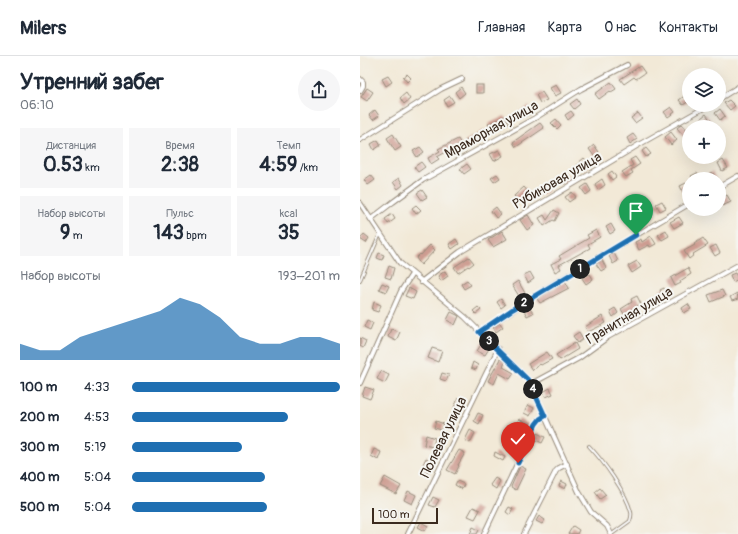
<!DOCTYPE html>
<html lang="ru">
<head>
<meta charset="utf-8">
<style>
  body { margin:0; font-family:Pangolin,sans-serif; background:#f6f6f7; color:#1f2937; height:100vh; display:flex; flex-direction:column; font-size:15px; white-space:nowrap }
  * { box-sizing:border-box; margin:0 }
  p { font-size:13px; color:#747a83 }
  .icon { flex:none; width:22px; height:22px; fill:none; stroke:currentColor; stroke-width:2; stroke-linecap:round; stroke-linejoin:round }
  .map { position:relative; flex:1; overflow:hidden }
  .details { display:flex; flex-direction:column; background:#fff; width:360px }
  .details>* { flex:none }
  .fabs { position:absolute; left:322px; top:12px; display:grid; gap:8px }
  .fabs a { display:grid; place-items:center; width:44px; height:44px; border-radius:50%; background:#fff; box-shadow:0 4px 16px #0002; font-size:20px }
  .scale { position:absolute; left:12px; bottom:10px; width:66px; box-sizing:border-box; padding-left:4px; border:2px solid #3b2a1e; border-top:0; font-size:11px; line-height:14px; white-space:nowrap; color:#3b2a1e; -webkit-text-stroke:3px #f6f6f2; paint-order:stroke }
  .pin { position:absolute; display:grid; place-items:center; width:34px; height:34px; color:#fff; margin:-41px -17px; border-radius:50% 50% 50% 0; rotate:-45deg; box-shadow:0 0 4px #0007 }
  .pin .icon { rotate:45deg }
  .km { position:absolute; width:20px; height:20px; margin:-10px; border-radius:50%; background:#222; color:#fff; font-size:11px; line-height:20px; text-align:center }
  .round { display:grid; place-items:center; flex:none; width:42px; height:42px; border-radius:21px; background:#f6f6f7 }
  .headline { display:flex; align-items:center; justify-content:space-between; height:68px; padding:0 20px }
  h1 { font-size:22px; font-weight:700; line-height:30px }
  .metrics { display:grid; grid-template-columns:repeat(3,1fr); gap:6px; height:68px; padding:4px 20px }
  .metrics div { display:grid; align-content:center; border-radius:0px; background:#f6f6f7; text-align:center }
  .metrics b { font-size:20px; font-weight:700 }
  .metrics small { font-size:11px; font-weight:400 }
  .metrics p { font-size:11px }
  .chart { height:112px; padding:8px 20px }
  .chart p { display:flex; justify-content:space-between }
  .chart svg { width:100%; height:72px; margin-top:4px; fill:#1f6fb2; opacity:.7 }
  ul { padding:0 20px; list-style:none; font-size:13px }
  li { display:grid; grid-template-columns:64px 48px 1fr; align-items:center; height:30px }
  li i { height:10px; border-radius:5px; background:#1f6fb2 }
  header { display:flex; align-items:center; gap:24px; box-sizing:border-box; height:56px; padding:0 20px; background:#fff; border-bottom:1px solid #e0e1e3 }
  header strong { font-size:19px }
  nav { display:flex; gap:22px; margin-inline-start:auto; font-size:14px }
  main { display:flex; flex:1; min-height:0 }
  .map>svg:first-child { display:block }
  .building { fill:#cd9c91 }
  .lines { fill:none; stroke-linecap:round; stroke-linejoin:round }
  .service-casing { stroke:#968a7a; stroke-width:4 }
  .minor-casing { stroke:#968a7a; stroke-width:6 }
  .service { stroke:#fff; stroke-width:2 }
  .minor { stroke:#fff; stroke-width:4 }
  .route-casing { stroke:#fff; stroke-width:8 }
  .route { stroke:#1f6fb2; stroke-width:5 }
  .labels { text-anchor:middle; stroke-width:4; stroke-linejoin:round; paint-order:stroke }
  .street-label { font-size:14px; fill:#3b2a1e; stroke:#f6f6f2 }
</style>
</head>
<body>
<header>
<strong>Milers</strong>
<nav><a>Главная</a><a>Карта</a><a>О нас</a><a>Контакты</a></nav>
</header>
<main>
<section class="details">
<div class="headline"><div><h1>Утренний забег</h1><p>06:10</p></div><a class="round"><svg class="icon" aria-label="share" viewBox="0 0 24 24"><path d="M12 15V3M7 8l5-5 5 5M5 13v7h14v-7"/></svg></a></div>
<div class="metrics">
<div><p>Дистанция</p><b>0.53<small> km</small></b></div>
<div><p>Время</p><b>2:38</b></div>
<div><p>Темп</p><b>4:59<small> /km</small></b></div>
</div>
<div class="metrics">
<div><p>Набор высоты</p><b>9<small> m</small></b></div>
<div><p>Пульс</p><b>143<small> bpm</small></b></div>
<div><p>kcal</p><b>35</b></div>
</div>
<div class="chart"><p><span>Набор высоты</span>193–201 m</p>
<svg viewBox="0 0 160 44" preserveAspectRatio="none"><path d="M0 44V34L10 38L20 38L30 30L40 26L50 22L60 18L70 14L80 6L90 10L100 18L110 30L120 34L130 34L140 30L150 30L160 34V44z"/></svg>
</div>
<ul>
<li><b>100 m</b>4:33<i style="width:100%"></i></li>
<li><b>200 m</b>4:53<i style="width:75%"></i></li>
<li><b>300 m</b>5:19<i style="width:53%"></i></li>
<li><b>400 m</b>5:04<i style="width:64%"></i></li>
<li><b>500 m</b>5:04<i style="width:65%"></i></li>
</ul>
</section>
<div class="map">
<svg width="378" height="478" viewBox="0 0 378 478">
  <rect width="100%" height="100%" fill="#f6f6f2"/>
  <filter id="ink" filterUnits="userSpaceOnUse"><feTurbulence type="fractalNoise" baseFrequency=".025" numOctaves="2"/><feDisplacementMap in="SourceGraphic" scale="8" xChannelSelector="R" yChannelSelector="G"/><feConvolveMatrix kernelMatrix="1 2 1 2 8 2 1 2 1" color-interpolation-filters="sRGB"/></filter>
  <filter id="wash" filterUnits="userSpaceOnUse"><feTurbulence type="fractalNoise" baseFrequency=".012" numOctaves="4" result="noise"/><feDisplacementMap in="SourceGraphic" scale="16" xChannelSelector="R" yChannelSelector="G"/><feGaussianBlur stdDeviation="0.9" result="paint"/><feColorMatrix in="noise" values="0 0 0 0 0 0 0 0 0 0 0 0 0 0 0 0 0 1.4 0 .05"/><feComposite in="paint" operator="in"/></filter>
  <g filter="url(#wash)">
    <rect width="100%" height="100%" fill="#f2e9d7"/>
    <g id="blocks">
      <g class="building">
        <path d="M280,10L285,17L276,23L274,21L264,28L260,23Z"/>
        <path d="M47,18L51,22L47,26L43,21Z"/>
        <path d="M28,20L32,26L26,30L22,23Z"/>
        <path d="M251,26L256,33L251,36L250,35L239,43L235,38Z"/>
        <rect x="116" y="29" width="7" height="8"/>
        <path d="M196,29L201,37L195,40L190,32Z"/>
        <path d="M101,31L105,37L99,42L95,36Z"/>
        <path d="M7,32L13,36L7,45L1,41Z"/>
        <path d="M182,36L187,44L180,47L176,39Z"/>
        <path d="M46,37L50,43L44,48L40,42Z"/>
        <path d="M326,39L329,45L323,49L319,44Z"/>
        <path d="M90,40L94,46L87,50L84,44Z"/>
        <path d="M217,43L220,48L214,53L210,48Z"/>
        <path d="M369,44L375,50L370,54L364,47Z"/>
        <path d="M169,50L172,57L164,61L160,55Z"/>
        <path d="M311,51L315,56L308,61L304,56Z"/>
        <path d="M360,53L365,60L360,64L355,57Z"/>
        <path d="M15,54L19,60L13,64L9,59Z"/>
        <path d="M211,55L214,59L208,64L205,59Z"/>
        <path d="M278,57L282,62L275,67L271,62Z"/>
        <path d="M346,58L351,65L346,69L341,62Z"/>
        <path d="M145,60L149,68L132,76L128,68Z"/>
        <path d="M196,63L201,69L197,73L191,67Z"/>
        <path d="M180,67L184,72L156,91L153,86Z"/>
        <path d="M322,68L328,75L323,79L317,72Z"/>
        <path d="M124,74L127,80L108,90L105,85Z"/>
        <path d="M311,76L317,84L311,89L305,81Z"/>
        <path d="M33,78L41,91L35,95L27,82Z"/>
        <path d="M273,78L277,83L270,88L267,82Z"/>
        <path d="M98,83L101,88L77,101L79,103L71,108L68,102L80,95L78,93Z"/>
        <path d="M18,84L21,89L14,94L11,88Z"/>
        <path d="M234,89L239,96L234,100L229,93Z"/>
        <path d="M60,91L64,96L57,101L53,95Z"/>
        <path d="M286,92L291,98L286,101L282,95Z"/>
        <path d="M139,94L143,100L134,105L130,98Z"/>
        <path d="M275,101L280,108L271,114L273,117L266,121L262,116L273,109L270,104Z"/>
        <path d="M224,102L230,108L223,114L217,108Z"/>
        <path d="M363,104L368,112L362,115L358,107Z"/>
        <path d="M61,106L65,111L58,116L54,111Z"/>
        <path d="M107,108L111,113L104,118L100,113Z"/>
        <path d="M252,115L256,121L252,124L248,118Z"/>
        <path d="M352,116L356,123H350L347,119Z"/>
        <path d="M205,117L210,124L204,128L200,121Z"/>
        <path d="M337,117L340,123H333L331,120Z"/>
        <path d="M137,118L140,122L134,126L131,122Z"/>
        <path d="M11,119L15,124L8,129L4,124Z"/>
        <path d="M39,122L43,129L38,133L33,126Z"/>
        <path d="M242,123L245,129L238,134L235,128Z"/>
        <path d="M326,127L329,135L324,138L320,130Z"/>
        <path d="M227,128L231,135L226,139L221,132Z"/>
        <path d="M184,129L188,135L181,139L177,134Z"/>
        <path d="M164,131L170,138L161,147L154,140Z"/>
        <path d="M62,134L67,141L62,144L57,137Z"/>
        <path d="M212,136L216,141L209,146L205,141Z"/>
        <path d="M367,139L371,146L362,150L359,143Z"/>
        <path d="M272,144L275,150L268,154L265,148Z"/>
        <path d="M302,145L306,152L300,155L296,148Z"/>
        <path d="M56,149L61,154L56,158L52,152Z"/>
        <path d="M136,151L141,158L136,162L131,155Z"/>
        <path d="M194,154L199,157L195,165L193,164L184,170L179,162L184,159L187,164Z"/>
        <path d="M32,158L35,163L28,168L25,163Z"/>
        <path d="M168,159L174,169L167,174L160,164Z"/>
        <path d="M319,161L323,167L314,172L310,166Z"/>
        <path d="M251,168L255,175L250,178L246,171Z"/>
        <path d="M236,174L240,181L228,188L230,192L199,209L201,213L195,216L191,208L201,203L199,200L229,182L227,179Z"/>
        <path d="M306,174L309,180L302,184L298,179Z"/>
        <path d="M142,175L147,183L133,191L128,184Z"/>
        <path d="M4,178L9,182L6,187L0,183Z"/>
        <path d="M291,180L296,188L290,191L289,189L279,194L275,186L281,183L282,186Z"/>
        <path d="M343,182L348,189L333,198L334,199L329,203L324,195L335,189L334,188Z"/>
        <path d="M96,183L99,188L92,193L89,188Z"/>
        <path d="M70,189L75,194L61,209L56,202L60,198L61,199Z"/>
        <path d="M356,189L360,197L355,200L350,192Z"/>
        <path d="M19,197L24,199L22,204L17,202Z"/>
        <path d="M254,197L258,205L253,208L249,200Z"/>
        <path d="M109,201L114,207L109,211L108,210L98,217L94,211Z"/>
        <path d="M242,204L246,212L241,215L236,208Z"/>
        <path d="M277,205L281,211L272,217L268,210Z"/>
        <path d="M29,210L34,212L31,223L25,221Z"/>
        <path d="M328,212L331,218L320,225L321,227L315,230L311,222Z"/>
        <path d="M85,215L88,220L81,225L78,220Z"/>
        <path d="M170,216L174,223L168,227L164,219Z"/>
        <path d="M375,217L378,223L373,226L370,219Z"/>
        <path d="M230,218L233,223L226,228L222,222Z"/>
        <path d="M107,224L111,229L104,233L101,228Z"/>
        <path d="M158,225L165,237L159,240L152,229Z"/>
        <path d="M205,225L209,232L180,247L177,243Z"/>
        <path d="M22,227L29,230L26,236L19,233Z"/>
        <path d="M49,232L56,236L53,243L45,240Z"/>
        <path d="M304,232L308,238L303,240L300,234Z"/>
        <path d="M362,234L365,240L351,246L348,239Z"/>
        <path d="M377,237L378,243L372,245L370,241Z"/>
        <path d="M277,240L281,248L264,258L261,253L272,246L271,243Z"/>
        <path d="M141,243L145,249L141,252L137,246Z"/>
        <path d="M14,246L21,249L18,256L12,254Z"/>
        <path d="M328,248L331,253L324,257L322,252Z"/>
        <path d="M168,250L173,257L167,260L163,253Z"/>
        <path d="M118,251L121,254L116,258L113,255Z"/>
        <path d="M255,252L258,257L253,261L250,255Z"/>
        <path d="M91,256L99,260L95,269L87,264Z"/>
        <path d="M242,260L246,267L228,276L225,271Z"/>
        <path d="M7,264L13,267L10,274L4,271Z"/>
        <path d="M140,267L143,271L136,276L133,271Z"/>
        <path d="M31,273L40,276L36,285L28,281Z"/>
        <path d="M219,276L223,283L218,287L213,280Z"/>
        <path d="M0,282L6,285L3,292L0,290Z"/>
        <path d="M122,287L130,291L125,299L117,295Z"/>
        <path d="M215,287L218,293L200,304L196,299Z"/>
        <path d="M72,292L82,295L78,306L68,302Z"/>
        <path d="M187,296L192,303L181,309L180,308L172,314L168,308Z"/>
        <path d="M140,303L145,306L143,311L154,317L150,323L139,317L134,328L128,325Z"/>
        <path d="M113,306L118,309L116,314L111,312Z"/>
        <path d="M21,315L29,319L25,327L17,323Z"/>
        <path d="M82,317L89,319L86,325L80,323Z"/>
        <path d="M5,331L14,334L10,343L2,340Z"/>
        <path d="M190,332L193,338L186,341L183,336Z"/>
        <path d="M98,342L103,345L99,354L94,352Z"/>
        <path d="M168,349L174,352L170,360L164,357Z"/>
        <path d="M118,357L123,359L119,368L114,365Z"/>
        <path d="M159,363L170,369L167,373L156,368Z"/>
        <path d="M76,365L84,368L82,374L74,372Z"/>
        <path d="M110,374L115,377L110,387L105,384Z"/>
        <path d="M177,377L185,381L182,387L174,383Z"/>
        <path d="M66,379L75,382L73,391L64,389Z"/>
        <path d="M155,384L161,387L159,391L153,388Z"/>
        <path d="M14,393L21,396L18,404L11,400Z"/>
        <path d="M99,394L105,397L98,409L99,410L95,418L87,414Z"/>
        <path d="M135,396L145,401L143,405L134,400Z"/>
        <path d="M66,402L73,406L68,416L61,413Z"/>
        <path d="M160,410L166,413L156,434L151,431Z"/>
        <path d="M25,421L41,430L36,438L20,430Z"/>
        <path d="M135,422L140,425L136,433L130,429Z"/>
        <path d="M97,425L104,428L102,433L95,429Z"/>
        <path d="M201,425L207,428L205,433L199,430Z"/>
        <path d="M240,432L246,439L240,443L235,436Z"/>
        <path d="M48,435L56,439L52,448L44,444Z"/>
        <path d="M73,441L79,444L75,451L69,449Z"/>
        <path d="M113,451L120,454L115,463L108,460Z"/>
        <path d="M149,451L153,453L150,459L146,456Z"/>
        <path d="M179,460L185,464L182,468L176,465Z"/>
        <path d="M61,466L68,470L65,475L58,471Z"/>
        <path d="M213,470L219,474L217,478H208Z"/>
        <path d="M113,471L119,474L117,478H110Z"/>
      </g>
    </g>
  </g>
  <g filter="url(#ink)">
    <use href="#blocks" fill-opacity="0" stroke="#968a7a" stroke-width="1"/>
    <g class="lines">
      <defs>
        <g id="service">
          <path d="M0,224L20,178"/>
          <path d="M229,390C243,405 266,436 271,456C272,459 271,462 270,465L252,478"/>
        </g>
        <g id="minor">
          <path d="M0,23L3,26V30L0,35"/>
          <path d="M359,43L378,31"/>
          <path d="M0,84L81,33L102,23"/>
          <path d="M359,131L378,120"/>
          <path d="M0,147L40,207L105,261L169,325L219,436L231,456L247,470L251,478"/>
          <path d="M11,163L33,146L63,124L175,62L221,33L267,9"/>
          <path d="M61,226L100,196L280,88L349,49"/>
          <path d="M119,276L195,227L329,148"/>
          <path d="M0,327L41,235L52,218"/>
          <path d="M171,328L219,302L248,281L378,209"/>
          <path d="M48,478L138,293"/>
          <path d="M124,478L176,368L180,363L185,360"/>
          <path d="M164,478L196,415L199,412L207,408"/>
        </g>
      </defs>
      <use href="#service" class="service-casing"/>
      <use href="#minor" class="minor-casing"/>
      <use href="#service" class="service"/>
      <use href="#minor" class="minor"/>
    </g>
  </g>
  <g class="lines" filter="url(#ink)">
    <defs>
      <path id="route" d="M158,407L176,368L180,363L185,360L169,325L119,276L153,253L276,179"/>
    </defs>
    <use href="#route" class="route-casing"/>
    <use href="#route" class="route"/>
  </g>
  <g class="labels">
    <g class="street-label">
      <text transform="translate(131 73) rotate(-29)" y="5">Мраморная улица</text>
      <text transform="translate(197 124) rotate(-30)" y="5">Рубиновая улица</text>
      <text transform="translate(269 259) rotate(-31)" y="5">Гранитная улица</text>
      <text transform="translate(83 381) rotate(-64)" y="5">Полевая улица</text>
    </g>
  </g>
</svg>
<div class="fabs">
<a><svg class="icon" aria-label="layers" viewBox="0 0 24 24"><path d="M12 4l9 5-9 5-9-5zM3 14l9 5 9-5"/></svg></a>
<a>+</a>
<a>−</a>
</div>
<div class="scale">100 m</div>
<div class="pin" style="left:276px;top:179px;background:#1e9e55"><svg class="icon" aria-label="arrive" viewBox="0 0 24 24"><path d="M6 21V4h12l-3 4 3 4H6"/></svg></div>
<div class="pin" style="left:158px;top:407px;background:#d93025"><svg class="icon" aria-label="check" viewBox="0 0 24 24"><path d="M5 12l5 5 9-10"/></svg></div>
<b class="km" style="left:220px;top:213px">1</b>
<b class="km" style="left:164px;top:247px">2</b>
<b class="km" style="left:129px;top:285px">3</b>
<b class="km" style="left:173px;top:333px">4</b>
</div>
</main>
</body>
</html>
